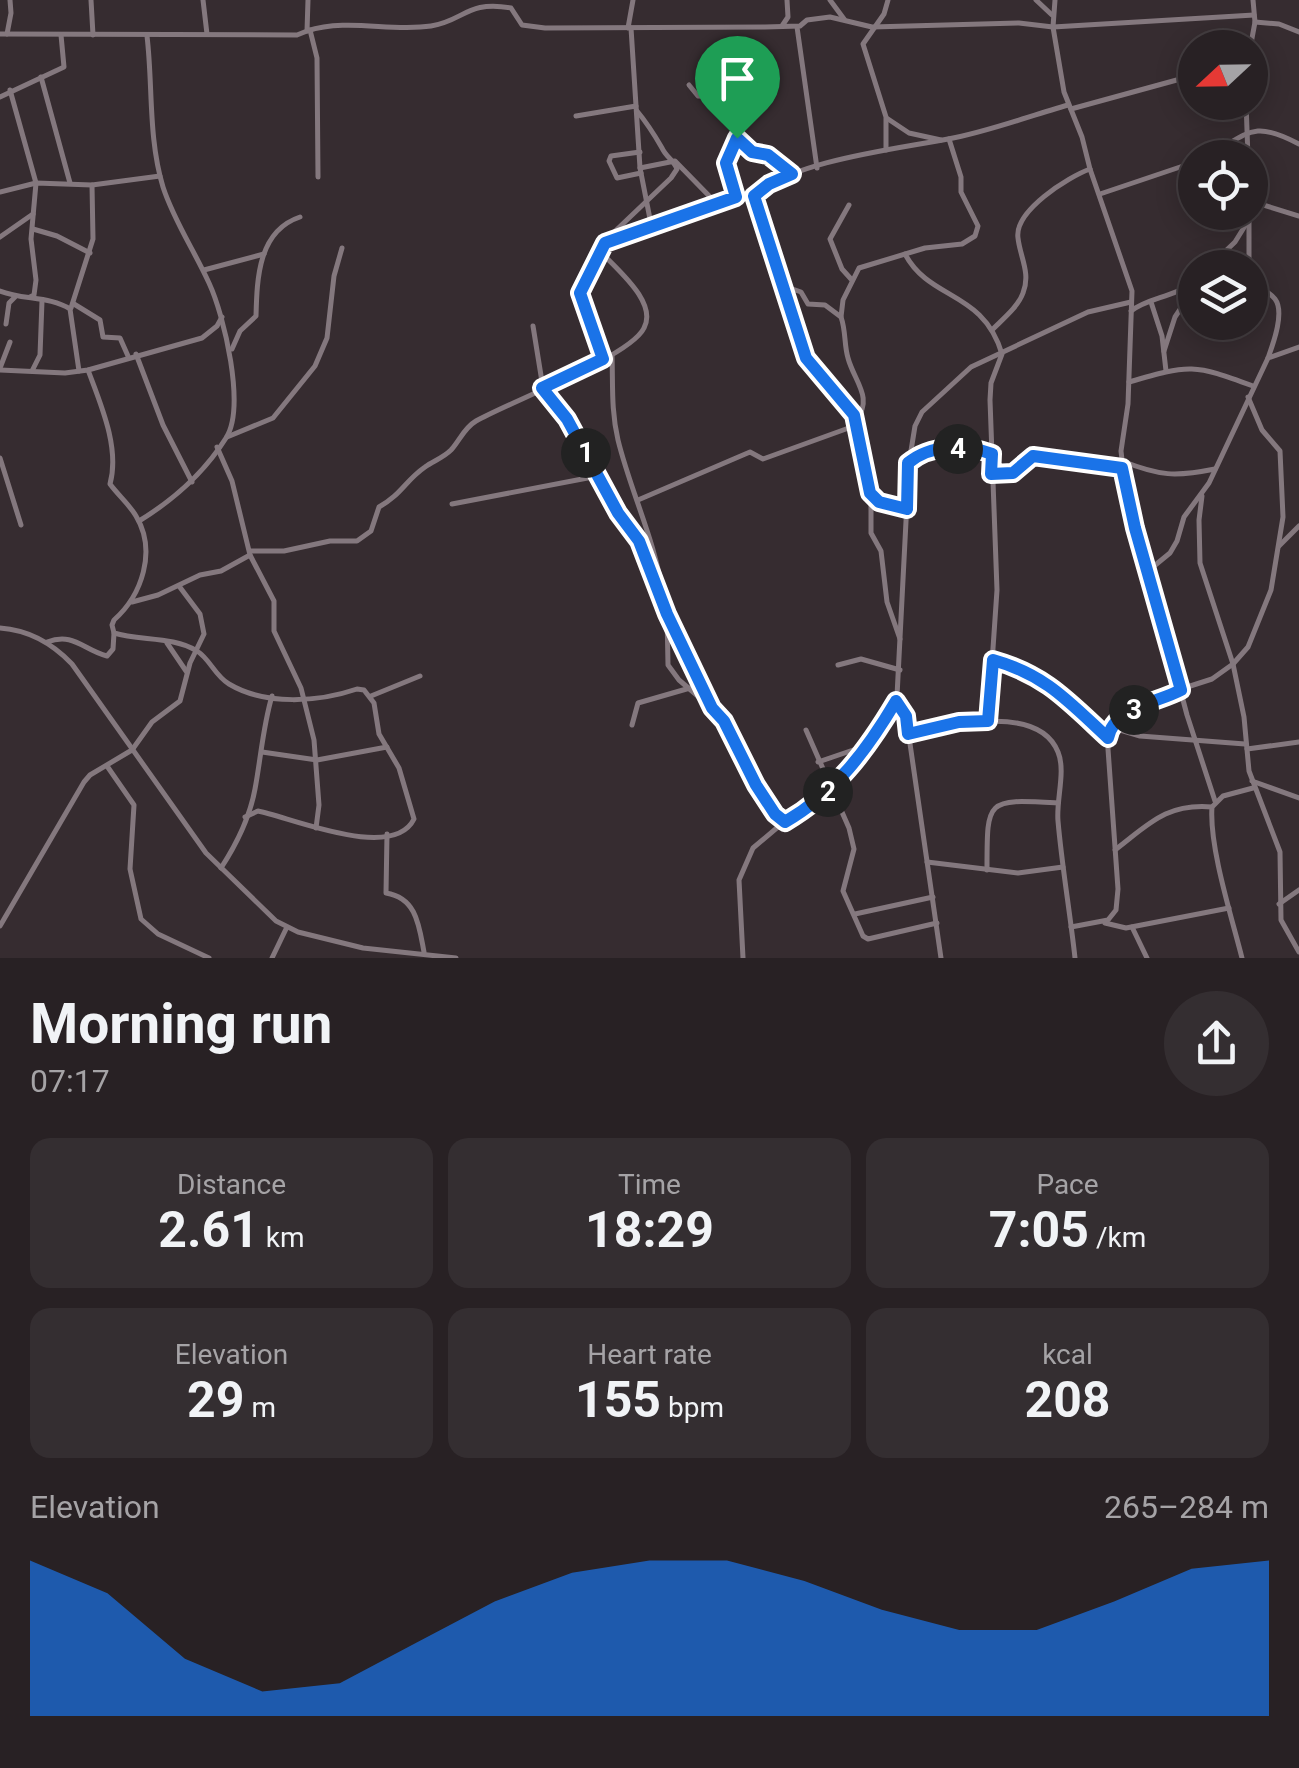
<!DOCTYPE html>
<html lang="en">
<head>
<meta charset="utf-8">
<style>
  body { margin:0; font-family:Roboto,sans-serif; background:#342e31; color:#f1f3f6; height:100vh; display:flex; flex-direction:column; font-size:38px; white-space:nowrap }
  * { box-sizing:border-box; margin:0 }
  p { font-size:32px; color:#a5a3a6 }
  .icon { flex:none; width:55px; height:55px; fill:none; stroke:currentColor; stroke-width:2; stroke-linecap:round; stroke-linejoin:round }
  .map { position:relative; height:958px; overflow:hidden }
  .sheet { display:flex; flex-direction:column; background:#282124; flex:1 }
  .sheet>* { flex:none }
  .needle { width:65px; rotate:248deg }
  .fabs { position:absolute; left:1178px; top:30px; display:grid; gap:20px }
  .fabs a { display:grid; place-items:center; width:90px; height:90px; border-radius:50%; background:#282124; box-shadow:0 5px 25px #0003,0 0 0 2px #443e41; font-size:50px }
  .pin { position:absolute; display:grid; place-items:center; width:85px; height:85px; color:#fff; margin:-102px -42px; border-radius:50% 50% 50% 0; rotate:-45deg; box-shadow:0 0 10px #0007 }
  .pin .icon { rotate:45deg }
  .km { position:absolute; width:50px; height:50px; margin:-25px; border-radius:50%; background:#222; color:#fff; font-size:28px; line-height:50px; text-align:center }
  .round { display:grid; place-items:center; flex:none; width:105px; height:105px; border-radius:52px; background:#342e31 }
  .head { display:flex; align-items:center; justify-content:space-between; height:170px; padding:0 30px }
  h1 { font-size:55px; font-weight:700; line-height:75px }
  .stats { display:grid; grid-template-columns:repeat(3,1fr); gap:15px; height:170px; padding:10px 30px }
  .stats div { display:grid; align-content:center; border-radius:20px; background:#342e31; text-align:center }
  .stats b { font-size:50px; font-weight:700 }
  .stats small { font-size:28px; font-weight:400 }
  .stats p { font-size:28px }
  .chart { height:280px; padding:20px 30px }
  .chart p { display:flex; justify-content:space-between }
  .chart svg { width:100%; height:180px; margin-top:10px; fill:#1a73e8; opacity:.7 }
  .map>svg:first-child { display:block }
  .lines { fill:none; stroke-linecap:round; stroke-linejoin:round }
  .street { stroke:#84787e; stroke-width:5 }
  .route-casing { stroke:#fff; stroke-width:20 }
  .route { stroke:#1a73e8; stroke-width:12 }
</style>
</head>
<body>
<div class="map">
<svg width="1299" height="958" viewBox="0 0 1299 958">
  <rect width="100%" height="100%" fill="#362c30"/>
  <g class="lines">
    <g class="street">
      <path d="M91,0L93,35"/>
      <path d="M203,0L207,34"/>
      <path d="M830,0L844,19"/>
      <path d="M1036,0L1052,15"/>
      <path d="M1055,0L1053,27L1064,92L1082,137L1090,169L1132,291L1128,404L1121,451L1124,477L1187,715L1215,801"/>
      <path d="M1255,22L1279,24L1299,32"/>
      <path d="M782,26L788,17L787,0"/>
      <path d="M797,27L817,168"/>
      <path d="M628,28L633,0"/>
      <path d="M631,28L640,168L650,219L653,223H664L745,194L757,200L806,358L855,415L871,501V533L881,551L887,602L900,639"/>
      <path d="M310,30L317,58L318,177"/>
      <path d="M307,31C348,18 390,32 431,26C464,21 467,0 511,8L522,25L545,28L765,27L800,26L807,20L830,17L872,27L1019,23L1053,27L1254,15"/>
      <path d="M0,34L297,35L307,31L308,0"/>
      <path d="M7,34L11,13L10,0"/>
      <path d="M1250,49L1255,22L1253,0"/>
      <path d="M41,77L70,183"/>
      <path d="M689,85L698,96L718,97L736,132L726,163L737,197"/>
      <path d="M10,90L36,183L31,239L36,280L34,295L30,297"/>
      <path d="M0,97L64,67L61,35"/>
      <path d="M1246,102L1248,158"/>
      <path d="M1071,109L1195,75"/>
      <path d="M576,116L636,106"/>
      <path d="M888,119L909,133L941,140"/>
      <path d="M737,138L752,152L768,155L791,174"/>
      <path d="M886,150V117L863,44L884,14L888,0"/>
      <path d="M640,152L611,156L609,161L617,178L641,173"/>
      <path d="M1204,158C1248,135 1250,118 1299,144"/>
      <path d="M640,168L675,161L718,205"/>
      <path d="M1250,177V201"/>
      <path d="M0,192L36,183L92,185L160,176"/>
      <path d="M1100,194L1195,162"/>
      <path d="M754,196C791,161 897,149 948,139C988,132 1029,116 1068,105"/>
      <path d="M1250,201L1299,216"/>
      <path d="M849,205L830,239L842,269L851,279"/>
      <path d="M1249,212V268"/>
      <path d="M33,229L57,236L90,253"/>
      <path d="M0,237L33,214"/>
      <path d="M608,242L654,225"/>
      <path d="M905,254C930,301 983,290 1002,354L991,383L990,400L997,590L988,721"/>
      <path d="M1208,268L1235,242L1248,221"/>
      <path d="M204,270L264,254"/>
      <path d="M781,285L801,292L808,304L825,305L841,317C846,331 844,345 848,358C854,381 874,398 856,420"/>
      <path d="M0,291C22,300 50,296 70,309L79,371"/>
      <path d="M1151,302L1162,336L1166,371"/>
      <path d="M74,304L100,320L103,337L120,338L128,356"/>
      <path d="M71,308L93,239L92,185"/>
      <path d="M1131,311C1149,297 1173,298 1195,281"/>
      <path d="M841,317L843,300L859,268L925,248L962,244L975,236L978,226L961,192V177L949,139"/>
      <path d="M6,324L9,303L15,297"/>
      <path d="M533,326L543,388L553,399"/>
      <path d="M992,330C1003,319 1018,307 1023,293C1031,273 1020,257 1018,238C1014,211 1068,177 1090,169"/>
      <path d="M232,349L240,331L256,316C257,279 258,231 300,217"/>
      <path d="M1164,351L1175,317L1195,287"/>
      <path d="M136,354L163,425L192,482"/>
      <path d="M612,355C613,385 611,410 618,440C631,493 656,542 663,596"/>
      <path d="M1268,358L1299,347"/>
      <path d="M603,359L581,293L610,236L671,178L677,169C673,159 666,157 662,148C654,134 647,123 637,111"/>
      <path d="M0,368L10,342"/>
      <path d="M0,370L65,373L88,370L202,338L217,326L222,317"/>
      <path d="M88,370C101,405 120,448 110,484C118,495 129,504 136,516C157,551 142,595 114,620L112,625L114,633C140,641 173,636 197,651C210,659 215,676 229,684C266,706 319,702 357,689L364,690L374,703L379,734L399,768L414,819C393,862 290,817 258,811L245,817"/>
      <path d="M32,371L40,355L42,301"/>
      <path d="M1129,382C1190,364 1194,364 1253,386"/>
      <path d="M560,383L555,389L556,401L607,496L639,541L664,604L667,614L668,665L679,680L720,715L747,771L775,814L778,827"/>
      <path d="M227,437L273,418L315,366L327,338L334,276L342,248"/>
      <path d="M0,458L21,525"/>
      <path d="M911,461C932,444 966,445 991,453"/>
      <path d="M1122,461C1160,476 1175,477 1215,469"/>
      <path d="M991,473H1013L1033,456L1122,468"/>
      <path d="M872,495L879,502L907,509"/>
      <path d="M1202,496L1199,520L1200,563L1233,664L1244,717L1249,771L1280,852L1281,920L1299,952"/>
      <path d="M638,500L750,452L763,459L857,425"/>
      <path d="M452,504L598,476"/>
      <path d="M139,521C175,499 204,473 226,438C246,407 224,315 209,283C194,250 174,221 163,187C148,137 153,86 147,36"/>
      <path d="M1279,546L1299,526"/>
      <path d="M250,551H284L330,541H357L371,531L379,507C402,494 405,481 425,467C433,461 443,458 451,450C460,440 464,428 476,421C509,402 630,357 644,328C658,302 616,269 601,252"/>
      <path d="M250,555L274,601V631L301,688L314,740L319,805L316,828"/>
      <path d="M1148,571L1170,553L1177,541L1184,517L1209,483L1268,358C1273,344 1285,312 1275,299C1267,289 1256,289 1250,277"/>
      <path d="M132,602L158,595L200,575L221,571L250,555L232,481L217,447"/>
      <path d="M668,616L711,705"/>
      <path d="M0,628C28,630 53,644 72,664L206,853L276,921L298,932L363,948L456,958"/>
      <path d="M47,642C74,632 83,650 107,656L113,649L114,633"/>
      <path d="M167,643L186,671"/>
      <path d="M993,660C1048,676 1067,700 1108,738"/>
      <path d="M838,665L861,659L900,670"/>
      <path d="M1181,689L1212,679L1233,664L1248,647L1271,590L1283,517L1280,451L1262,430L1248,397"/>
      <path d="M371,696L420,676"/>
      <path d="M897,702L906,716L941,958"/>
      <path d="M632,725L638,703L690,688"/>
      <path d="M1110,727L1140,736L1245,744"/>
      <path d="M806,730L849,828L854,849L843,891L863,936L868,939L937,923"/>
      <path d="M909,734C946,726 1038,702 1058,752C1066,771 1056,800 1058,821C1062,867 1070,912 1075,958"/>
      <path d="M1247,749L1299,742"/>
      <path d="M262,752L317,760L387,747"/>
      <path d="M818,762L862,747"/>
      <path d="M107,766L134,805L130,869L141,919L158,934L209,958"/>
      <path d="M1252,781L1299,798"/>
      <path d="M387,834L386,893C417,898 419,926 424,952"/>
      <path d="M1115,850C1148,825 1166,803 1212,807"/>
      <path d="M927,862L1018,873L1063,867"/>
      <path d="M221,868C236,845 250,816 255,789C261,757 263,726 272,696"/>
      <path d="M987,870C987,798 986,799 1058,803"/>
      <path d="M1279,904L1299,890"/>
      <path d="M855,914L933,897"/>
      <path d="M1105,923L1126,928L1229,908"/>
      <path d="M0,926L84,782L90,775L132,750L152,722L180,701L190,663L204,634L200,614L179,586"/>
      <path d="M1071,927L1108,920L1116,910L1118,889L1108,749C1108,705 1150,708 1181,690"/>
      <path d="M1132,927L1147,958"/>
      <path d="M272,958L286,929"/>
      <path d="M743,958L739,880L753,848L785,821L806,810L843,778L897,696L909,463L915,426L922,412L971,367L1088,312L1131,302"/>
      <path d="M1242,958C1232,918 1209,847 1212,807L1223,796L1253,788"/>
    </g>
  </g>
  <g class="lines">
    <defs>
      <path id="route" d="M737,138L752,152L768,155L792,174L769,184L754,196L806,358L854,415L870,493L879,502L907,509L908,463C931,444 965,444 992,454L991,474L1013,473L1033,456L1122,468L1135,528L1181,690C1157,703 1114,707 1108,738C1068,701 1046,675 993,660L988,721L959,722L908,734L906,716L896,701C867,750 835,793 785,822L775,814L756,785L724,721L712,708L667,614L639,541L618,513L567,419L542,388L603,359L580,293L605,243L736,197L726,163Z"/>
    </defs>
    <use href="#route" class="route-casing"/>
    <use href="#route" class="route"/>
  </g>
</svg>
<div class="fabs">
<a><svg class="needle" viewBox="-14 -14 28 28"><path d="M0-13l5 13h-10z" fill="#e53935"/><path d="M0 13l5-13h-10z" fill="#a5a3a6"/></svg></a>
<a><svg class="icon" aria-label="locate" viewBox="0 0 24 24"><circle cx="12" cy="12" r="6"/><path d="M12 2v4M12 18v4M2 12h4M18 12h4"/></svg></a>
<a><svg class="icon" aria-label="layers" viewBox="0 0 24 24"><path d="M12 4l9 5-9 5-9-5zM3 14l9 5 9-5"/></svg></a>
</div>
<div class="pin" style="left:737px;top:138px;background:#1e9e55"><svg class="icon" aria-label="arrive" viewBox="0 0 24 24"><path d="M6 21V4h12l-3 4 3 4H6"/></svg></div>
<b class="km" style="left:586px;top:453px">1</b>
<b class="km" style="left:828px;top:792px">2</b>
<b class="km" style="left:1134px;top:710px">3</b>
<b class="km" style="left:958px;top:449px">4</b>
</div>
<section class="sheet">
<div class="head"><div><h1>Morning run</h1><p>07:17</p></div><a class="round"><svg class="icon" aria-label="share" viewBox="0 0 24 24"><path d="M12 15V3M7 8l5-5 5 5M5 13v7h14v-7"/></svg></a></div>
<div class="stats">
<div><p>Distance</p><b>2.61<small> km</small></b></div>
<div><p>Time</p><b>18:29</b></div>
<div><p>Pace</p><b>7:05<small> /km</small></b></div>
</div>
<div class="stats">
<div><p>Elevation</p><b>29<small> m</small></b></div>
<div><p>Heart rate</p><b>155<small> bpm</small></b></div>
<div><p>kcal</p><b>208</b></div>
</div>
<div class="chart"><p><span>Elevation</span>265–284 m</p>
<svg viewBox="0 0 160 44" preserveAspectRatio="none"><path d="M0 44V6L10 14L20 30L30 38L40 36L50 26L60 16L70 9L80 6L90 6L100 11L110 18L120 23L130 23L140 16L150 8L160 6V44z"/></svg>
</div>
</section>
</body>
</html>
